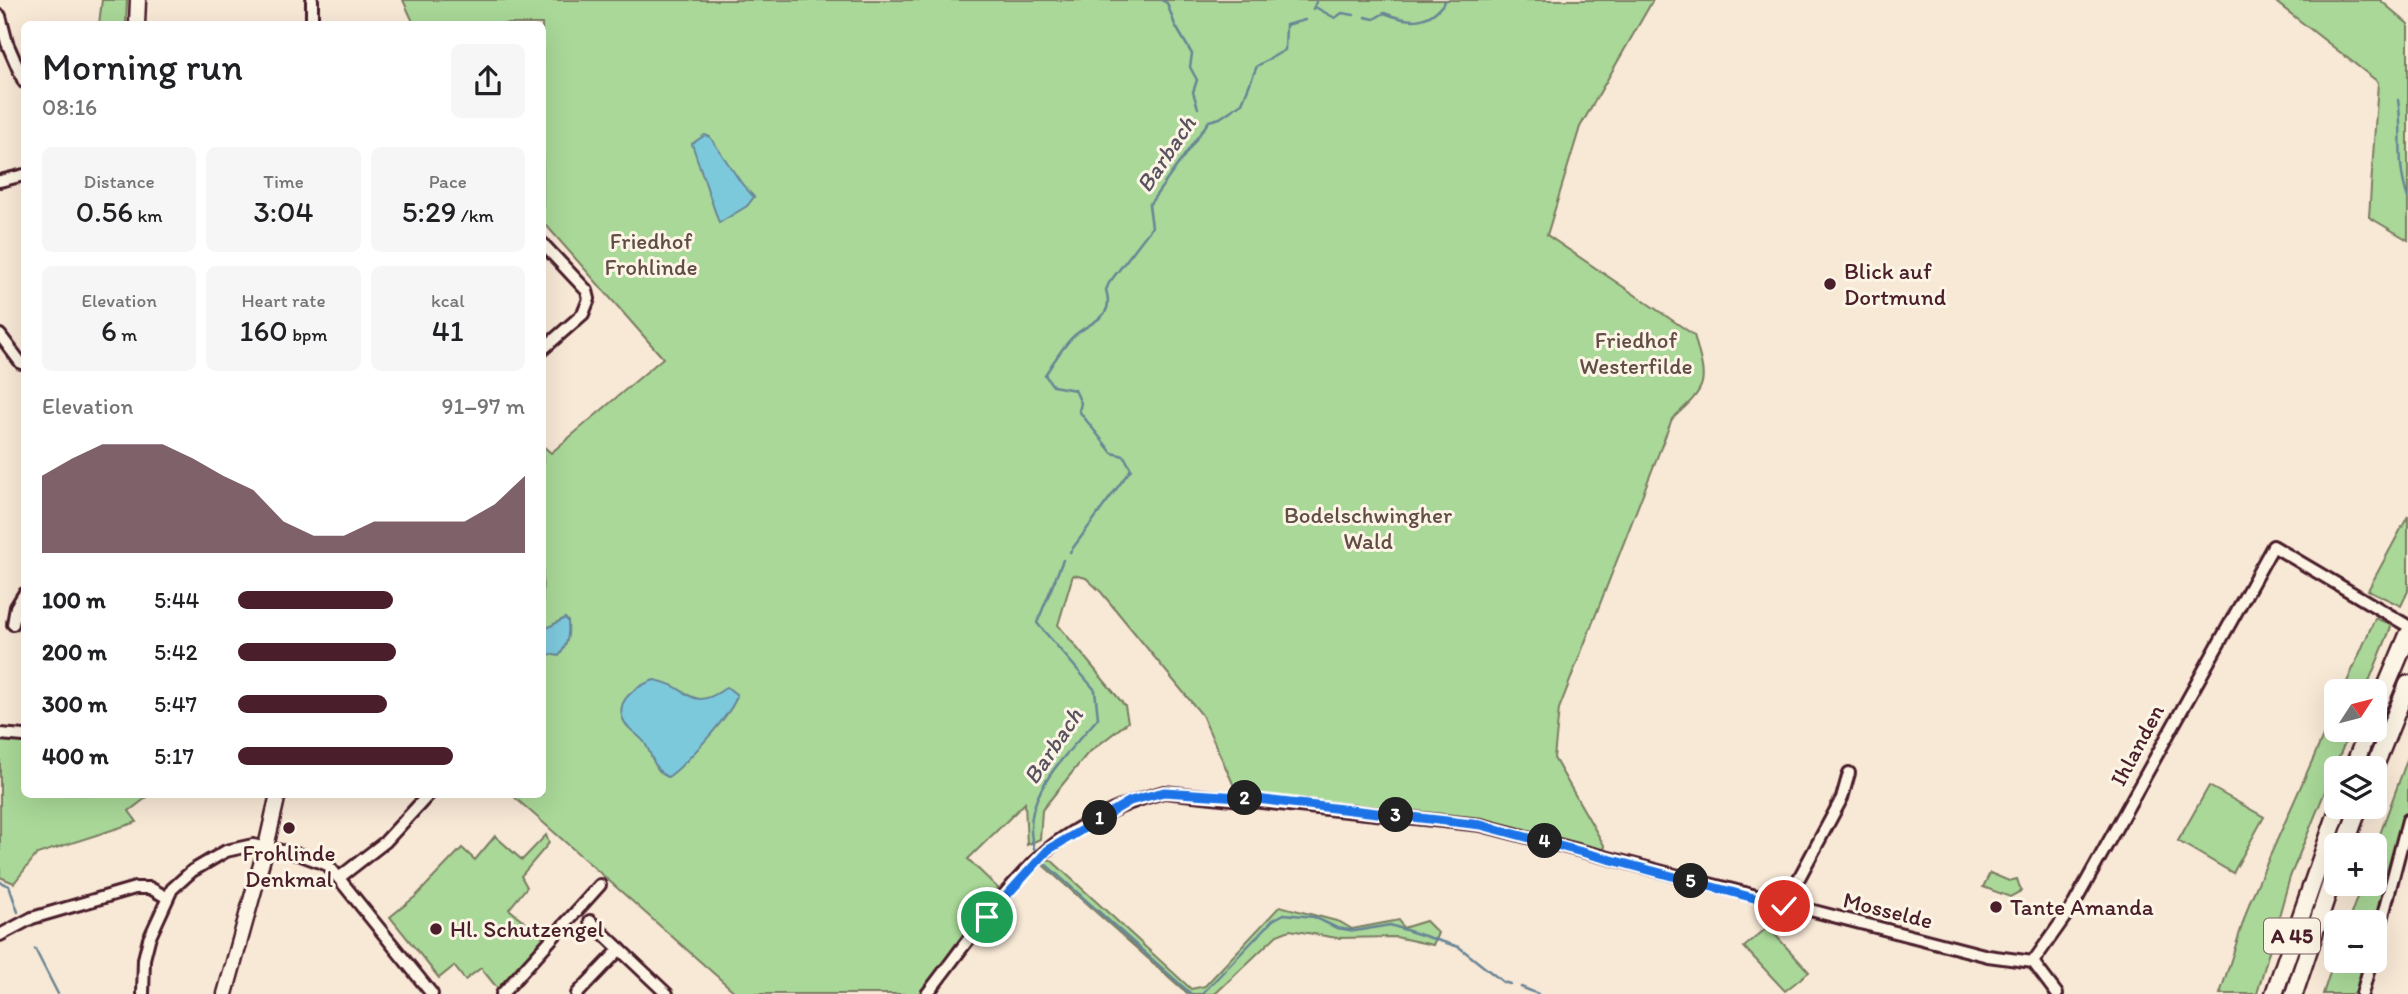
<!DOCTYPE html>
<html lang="en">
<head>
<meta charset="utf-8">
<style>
  body { margin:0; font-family:Itim,sans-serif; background:#f6f6f6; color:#202124; height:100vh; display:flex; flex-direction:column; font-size:26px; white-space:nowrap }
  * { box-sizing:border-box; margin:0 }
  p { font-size:23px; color:#757577 }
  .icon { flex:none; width:38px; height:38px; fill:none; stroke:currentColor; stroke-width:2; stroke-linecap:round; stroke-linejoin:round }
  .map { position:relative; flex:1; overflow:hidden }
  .drawer { position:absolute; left:21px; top:21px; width:525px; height:777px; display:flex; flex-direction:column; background:#fff; border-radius:10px; box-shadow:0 7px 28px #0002 }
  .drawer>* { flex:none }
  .needle { width:46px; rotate:54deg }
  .tools { position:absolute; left:2324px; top:679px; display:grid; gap:14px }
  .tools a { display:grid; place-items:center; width:63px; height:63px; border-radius:10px; background:#fff; box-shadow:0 7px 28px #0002; font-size:35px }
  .pin { position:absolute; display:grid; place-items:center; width:60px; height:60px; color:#fff; margin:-30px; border:4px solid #fff; border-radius:50%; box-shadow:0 2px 7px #0007 }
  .km { position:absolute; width:35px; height:35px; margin:-18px; border-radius:50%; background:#222; color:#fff; font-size:19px; line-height:35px; text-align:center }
  .round { display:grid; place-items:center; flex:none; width:74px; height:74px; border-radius:10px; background:#f6f6f6 }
  .overview { display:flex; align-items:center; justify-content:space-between; height:119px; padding:0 21px }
  h1 { font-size:38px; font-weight:600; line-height:52px }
  .stats { display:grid; grid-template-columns:repeat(3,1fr); gap:10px; height:119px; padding:7px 21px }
  .stats div { display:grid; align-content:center; border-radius:10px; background:#f6f6f6; text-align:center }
  .stats b { font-size:30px; font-weight:600 }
  .stats small { font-size:19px; font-weight:400 }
  .stats p { font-size:19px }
  .chart { height:196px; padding:14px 21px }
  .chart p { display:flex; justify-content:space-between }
  .chart svg { width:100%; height:126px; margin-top:7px; fill:#4a1f2b; opacity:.7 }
  ul { padding:0 21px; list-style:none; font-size:23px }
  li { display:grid; grid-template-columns:112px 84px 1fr; align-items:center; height:52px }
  li i { height:18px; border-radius:9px; background:#4a1f2b }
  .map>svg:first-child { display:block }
  .green { fill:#a9d898; stroke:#7a7c62; stroke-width:2 }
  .water { fill:#7dc9dc; stroke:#698595; stroke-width:2 }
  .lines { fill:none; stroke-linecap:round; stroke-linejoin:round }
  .stream { stroke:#698595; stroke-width:2.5 }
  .minor-casing { stroke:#4a1f2b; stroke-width:16 }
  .major-casing { stroke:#4a1f2b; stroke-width:19 }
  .highway-casing { stroke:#4a1f2b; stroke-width:21 }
  .minor { stroke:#fcf5e5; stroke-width:10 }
  .major { stroke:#fcf5e5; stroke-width:14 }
  .highway { stroke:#fcf5e5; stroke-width:16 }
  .route-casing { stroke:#fff; stroke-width:14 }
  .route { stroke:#1a73e8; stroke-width:9 }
  .poi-dot { fill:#4a1f2b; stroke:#fcf5e5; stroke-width:2.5 }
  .labels { text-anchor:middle; stroke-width:6; stroke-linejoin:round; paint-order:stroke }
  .shield { fill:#fcf5e5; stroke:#7f5f63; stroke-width:2 }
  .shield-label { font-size:21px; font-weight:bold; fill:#4a1f2b }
  .park-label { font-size:23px; fill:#624d46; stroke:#fcf5e5 }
  .poi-label { font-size:23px; fill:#4a1f2b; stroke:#fcf5e5; text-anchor:start }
  .street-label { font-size:23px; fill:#4a1f2b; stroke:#fcf5e5 }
  .water-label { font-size:24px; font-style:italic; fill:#595260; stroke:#fcf5e5 }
</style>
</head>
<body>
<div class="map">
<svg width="2408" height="994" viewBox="0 0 2408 994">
  <rect width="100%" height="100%" fill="#f8e8d6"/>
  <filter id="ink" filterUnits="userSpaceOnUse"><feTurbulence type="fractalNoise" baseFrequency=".0143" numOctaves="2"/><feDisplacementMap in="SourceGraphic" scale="14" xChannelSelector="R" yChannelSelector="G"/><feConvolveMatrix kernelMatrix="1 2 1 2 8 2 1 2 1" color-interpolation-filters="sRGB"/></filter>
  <g filter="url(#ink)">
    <g class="green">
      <path d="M102,0H127L126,24H99Z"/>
      <path d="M403,0H1653L1580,127L1547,235L1694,335C1707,383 1710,385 1672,419L1559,709L1554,758L1605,847L1601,852L1513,828L1390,810L1239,797L1202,715L1101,592L1086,578L1073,575L1058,625L1125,706L1128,722L1087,754L1042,810L1040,839L1027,845L1025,803L968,859L1005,895L927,994H737L512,795L542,794L543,446L551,453L663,358L546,225H543L542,24H414Z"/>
      <path d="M2279,0H2380L2408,24V240L2369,217L2378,82L2277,3Z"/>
      <path d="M2408,516V591L2401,606L2368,590Z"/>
      <path d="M2375,618L2392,625L2365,691H2343Z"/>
      <path d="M2336,707V730H2350L2290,877L2257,994H2220L2250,901Z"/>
      <path d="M0,738L24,743V794L150,795L129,811L137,822L37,854L14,883L0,877Z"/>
      <path d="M2408,757V809L2375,923L2348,922L2362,884H2375V848Z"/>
      <path d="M2209,786L2264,817L2233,873L2178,841Z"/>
      <path d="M546,835L549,843L521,876L527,887L509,909L549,942L502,994L481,968L465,980L454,966L439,978L390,917L416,896L462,848L475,860L495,836L522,860Z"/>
      <path d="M1036,859L1051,860L1191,989L1205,986L1280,906L1340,922L1352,929L1399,920L1403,928L1426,921L1438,933L1433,945L1396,937L1337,938L1290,930L1277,935L1215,994H1188Z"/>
      <path d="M1990,873L2009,881L2017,879L2021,891L2010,897L1983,887Z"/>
      <path d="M1768,927L1809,972L1785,991L1744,947Z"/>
      <path d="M2336,954V961H2365L2357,994H2323Z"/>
    </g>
    <g class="water">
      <path d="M705,135L710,137L742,184L754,197L747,206L719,223L692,144Z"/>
      <path d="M565,618L568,621C569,635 568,644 559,656L543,653V630Z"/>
      <path d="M654,680C692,686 689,715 727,687L737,695C734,712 683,767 668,777C654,772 652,753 644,742C639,735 630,731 625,723C612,701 637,686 654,680Z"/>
    </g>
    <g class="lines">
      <g class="stream">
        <path d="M1161,0L1167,3L1175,25L1192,54L1190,67L1197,80L1193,92L1198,108"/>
        <path d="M1315,7L1335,18L1342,13L1354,15"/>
        <path d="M1313,9L1317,0"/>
        <path d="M1365,17L1374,19L1384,13C1410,23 1429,25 1446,0"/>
        <path d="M2398,100C2404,135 2395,161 2408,198"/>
        <path d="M1070,552L1131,469L1124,456L1112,453L1079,411L1081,403L1075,390L1053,386L1045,375C1053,363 1064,344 1075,335C1093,320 1115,318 1106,290L1109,283L1152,227L1149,205L1209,121L1220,118L1242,103L1257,66L1285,50L1286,25L1305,20"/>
        <path d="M1035,851C1016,798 1067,755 1098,718L1095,690L1037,623L1063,560"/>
        <path d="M1043,862L1191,994"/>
        <path d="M0,882L9,886L18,912"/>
        <path d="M35,949L58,994"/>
        <path d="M1521,987L1538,994"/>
        <path d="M1202,994L1273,920L1284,914L1314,917L1337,928L1355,931L1390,925L1459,947L1503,982L1510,984"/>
      </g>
      <defs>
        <g id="minor">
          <path d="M0,16L7,43L24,82"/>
          <path d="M312,24V0"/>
          <path d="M0,181L24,175"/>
          <path d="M542,243L587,291L589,299L583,314L542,350"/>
          <path d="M0,335L21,363H24"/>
          <path d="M13,624L16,607L24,594"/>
          <path d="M0,734L24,736"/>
          <path d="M340,877L385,842L429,794"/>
          <path d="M1784,906L1842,798L1849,773"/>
          <path d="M590,921L667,994"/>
          <path d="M0,935L32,918L135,888H150L166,897"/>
          <path d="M2375,946L2408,820"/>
          <path d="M2033,962L2074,904L2273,546L2408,626"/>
          <path d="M2033,962L2057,994"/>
          <path d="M143,994L144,959L149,939L172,889L192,871L226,851L253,845L301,855L328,865L432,994"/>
          <path d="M502,994L600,885"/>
          <path d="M577,994L620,949"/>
          <path d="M927,994C962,949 995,900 1036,860C1067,829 1122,803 1164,792L1481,825L1988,956L2033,962"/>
          <path d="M2362,994L2371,961"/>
        </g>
        <g id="major">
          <path d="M137,24L138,0"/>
          <path d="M225,994L266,847L278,794"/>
        </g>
        <g id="highway">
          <path d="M2375,713L2408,635"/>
          <path d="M2353,768L2368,730"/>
          <path d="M2374,768L2408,684"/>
          <path d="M2345,845L2359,807"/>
          <path d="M2274,994L2339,807"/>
          <path d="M2294,994L2336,868"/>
        </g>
      </defs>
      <use href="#minor" class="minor-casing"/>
      <use href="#major" class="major-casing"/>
      <use href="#highway" class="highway-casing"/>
      <use href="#minor" class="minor"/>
      <use href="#major" class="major"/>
      <use href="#highway" class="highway"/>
    </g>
  </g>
  <g class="lines" filter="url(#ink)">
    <defs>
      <path id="route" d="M987,917L1048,850L1130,801L1164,792L1239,797L1481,825L1784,906"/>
    </defs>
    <use href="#route" class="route-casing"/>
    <use href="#route" class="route"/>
  </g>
  <g class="poi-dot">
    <circle cx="1830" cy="284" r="7"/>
    <circle cx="289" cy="828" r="7"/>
    <circle cx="1996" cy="907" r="7"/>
    <circle cx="436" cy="929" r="7"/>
  </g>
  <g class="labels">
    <rect class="shield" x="2264" y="918.5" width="56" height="35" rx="5"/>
    <g class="shield-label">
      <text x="2292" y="943">A 45</text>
    </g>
    <g class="park-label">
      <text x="651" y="249">Friedhof<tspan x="651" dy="26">Frohlinde</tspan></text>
      <text x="1636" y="348">Friedhof<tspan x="1636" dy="26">Westerfilde</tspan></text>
      <text x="1368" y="523">Bodelschwingher<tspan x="1368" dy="26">Wald</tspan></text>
    </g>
    <g class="poi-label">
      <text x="1844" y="279">Blick auf<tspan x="1844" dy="26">Dortmund</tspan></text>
      <text x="289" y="861" text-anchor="middle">Frohlinde<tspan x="289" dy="26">Denkmal</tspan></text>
      <text x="2010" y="915">Tante Amanda</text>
      <text x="450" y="937">Hl. Schutzengel</text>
    </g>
    <g class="street-label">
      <text transform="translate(2137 745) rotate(-62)" y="8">Ihlanden</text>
      <text transform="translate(1888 910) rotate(14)" y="8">Mosselde</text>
    </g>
    <g class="water-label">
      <text transform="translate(1166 154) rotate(-56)" y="8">Barbach</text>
      <text transform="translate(1053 746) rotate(-56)" y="8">Barbach</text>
    </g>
  </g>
</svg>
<div class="tools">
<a><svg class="needle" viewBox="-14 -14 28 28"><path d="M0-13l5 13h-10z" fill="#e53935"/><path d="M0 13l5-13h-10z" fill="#757577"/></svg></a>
<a><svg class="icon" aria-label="layers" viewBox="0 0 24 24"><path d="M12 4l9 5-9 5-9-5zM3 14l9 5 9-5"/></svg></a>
<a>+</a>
<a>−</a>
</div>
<div class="pin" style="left:987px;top:917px;background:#1e9e55"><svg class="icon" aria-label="arrive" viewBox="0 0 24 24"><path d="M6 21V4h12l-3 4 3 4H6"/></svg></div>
<div class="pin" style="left:1784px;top:906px;background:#d93025"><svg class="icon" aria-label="check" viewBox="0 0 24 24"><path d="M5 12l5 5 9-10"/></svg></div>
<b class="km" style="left:1100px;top:818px">1</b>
<b class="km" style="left:1245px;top:798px">2</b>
<b class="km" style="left:1396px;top:815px">3</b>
<b class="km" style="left:1545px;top:841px">4</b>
<b class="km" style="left:1691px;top:881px">5</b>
<section class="drawer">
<div class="overview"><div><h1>Morning run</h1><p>08:16</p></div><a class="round"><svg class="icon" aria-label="share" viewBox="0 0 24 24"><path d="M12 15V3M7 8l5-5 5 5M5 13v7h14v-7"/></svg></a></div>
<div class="stats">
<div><p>Distance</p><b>0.56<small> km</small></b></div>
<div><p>Time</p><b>3:04</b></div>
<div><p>Pace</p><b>5:29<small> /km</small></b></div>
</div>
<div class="stats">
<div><p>Elevation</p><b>6<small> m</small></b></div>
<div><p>Heart rate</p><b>160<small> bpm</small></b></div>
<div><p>kcal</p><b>41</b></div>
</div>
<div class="chart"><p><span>Elevation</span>91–97 m</p>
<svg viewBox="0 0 160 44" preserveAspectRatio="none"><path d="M0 44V17L10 11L20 6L30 6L40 6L50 11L60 17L70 22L80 33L90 38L100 38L110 33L120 33L130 33L140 33L150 27L160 17V44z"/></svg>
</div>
<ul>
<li><b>100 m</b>5:44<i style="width:54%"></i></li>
<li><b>200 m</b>5:42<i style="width:55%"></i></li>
<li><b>300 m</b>5:47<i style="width:52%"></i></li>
<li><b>400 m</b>5:17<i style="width:75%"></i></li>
</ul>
</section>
</div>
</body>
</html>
